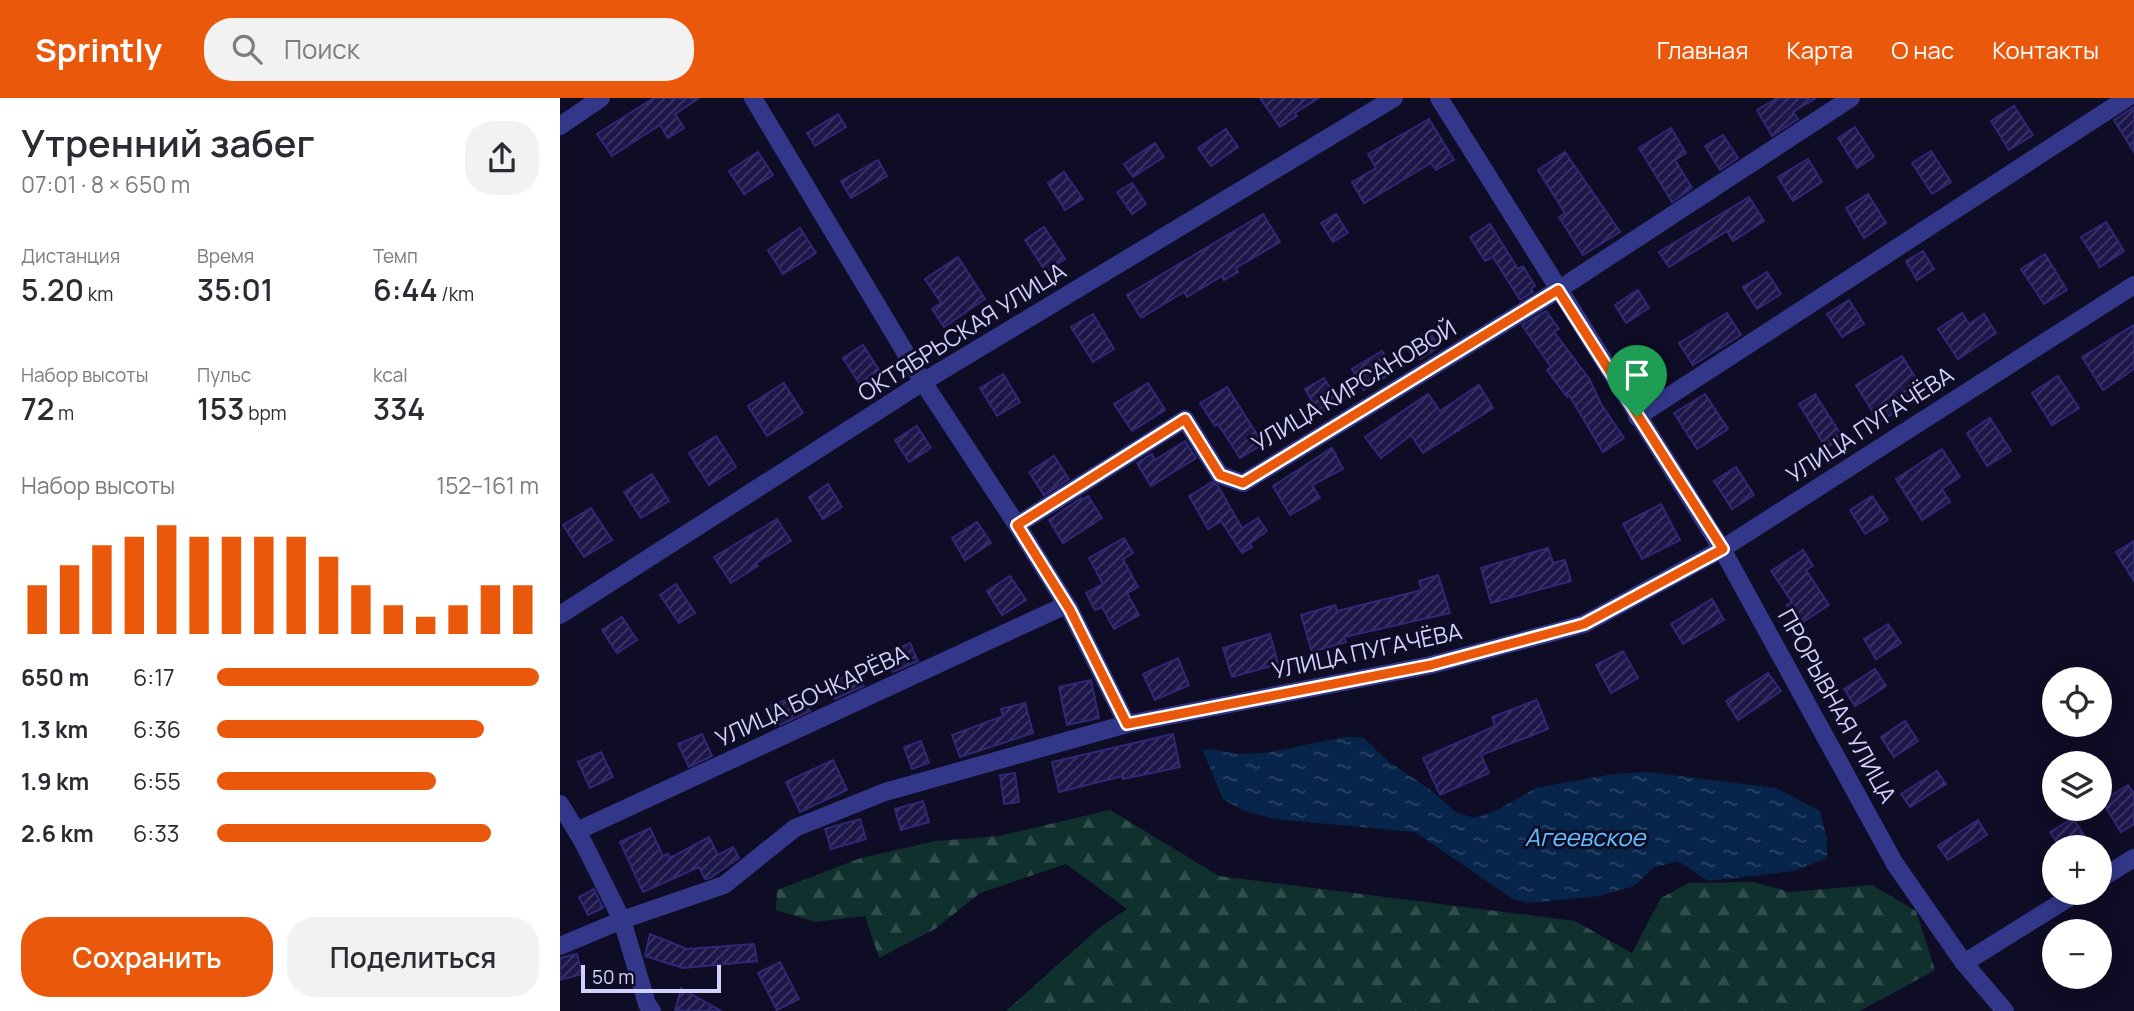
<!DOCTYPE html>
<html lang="ru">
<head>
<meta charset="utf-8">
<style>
  body { margin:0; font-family:Manrope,sans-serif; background:#f2f2f3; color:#2b2b33; height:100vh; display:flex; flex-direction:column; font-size:26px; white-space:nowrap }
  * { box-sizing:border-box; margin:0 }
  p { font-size:23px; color:#7c7c81 }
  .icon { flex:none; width:38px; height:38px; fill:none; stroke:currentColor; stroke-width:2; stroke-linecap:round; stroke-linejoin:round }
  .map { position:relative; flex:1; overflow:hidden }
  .sheet { display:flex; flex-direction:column; background:#fff; width:560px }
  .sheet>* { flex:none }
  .buttons { position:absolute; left:1482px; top:569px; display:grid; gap:14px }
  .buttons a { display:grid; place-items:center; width:70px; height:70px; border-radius:50%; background:#fff; box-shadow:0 4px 18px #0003; font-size:35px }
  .scale { position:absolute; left:21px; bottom:18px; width:140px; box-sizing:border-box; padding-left:7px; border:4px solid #d3d2ff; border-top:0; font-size:19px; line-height:24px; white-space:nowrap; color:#d3d2ff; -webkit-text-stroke:5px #0f0d26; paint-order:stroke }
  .pin { position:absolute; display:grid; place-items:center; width:60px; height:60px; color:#fff; margin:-72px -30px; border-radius:50% 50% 50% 0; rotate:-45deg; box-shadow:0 0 7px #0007 }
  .pin .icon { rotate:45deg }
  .round { display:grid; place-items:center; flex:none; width:74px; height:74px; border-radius:28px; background:#f2f2f3 }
  .overview { display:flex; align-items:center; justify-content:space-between; height:119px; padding:0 21px }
  h1 { font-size:38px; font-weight:600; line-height:52px }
  .stats { display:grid; grid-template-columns:repeat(3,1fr); gap:10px; height:119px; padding:7px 21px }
  .stats div { display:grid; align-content:center }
  .stats b { font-size:30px; font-weight:600 }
  .stats small { font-size:19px; font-weight:400 }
  .stats p { font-size:19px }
  .chart { height:196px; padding:14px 21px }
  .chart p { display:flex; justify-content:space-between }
  .chart svg { width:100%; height:126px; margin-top:7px; stroke:#ea580c; stroke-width:6 }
  .action { display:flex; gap:14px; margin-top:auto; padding:14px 21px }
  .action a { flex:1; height:80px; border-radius:28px; background:#ea580c; color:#fff; font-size:28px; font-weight:600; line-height:80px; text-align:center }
  .action a+a { background:#f2f2f3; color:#2b2b33 }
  ul { padding:0 21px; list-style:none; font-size:23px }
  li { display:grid; grid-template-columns:112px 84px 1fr; align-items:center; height:52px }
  li i { height:18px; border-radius:9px; background:#ea580c }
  header { display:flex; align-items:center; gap:42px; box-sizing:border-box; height:98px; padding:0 35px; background:#ea580c; color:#fff }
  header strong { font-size:33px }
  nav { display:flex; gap:38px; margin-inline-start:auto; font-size:24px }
  .search { width:490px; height:63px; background:#f2f2f3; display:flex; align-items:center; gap:18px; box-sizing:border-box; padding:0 24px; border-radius:28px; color:#7c7c81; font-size:26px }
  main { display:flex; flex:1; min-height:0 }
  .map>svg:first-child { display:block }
  .forest { fill:url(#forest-firs) }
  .water { fill:url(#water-ripples) }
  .building { fill:url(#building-hatch); stroke:#302777; stroke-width:2 }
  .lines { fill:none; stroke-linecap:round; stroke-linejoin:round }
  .minor { stroke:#333789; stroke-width:18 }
  .route-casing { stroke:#fff; stroke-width:14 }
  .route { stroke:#ea580c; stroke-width:9 }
  .labels { text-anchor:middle; stroke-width:6; stroke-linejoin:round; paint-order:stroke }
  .street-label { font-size:23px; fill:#d3d2ff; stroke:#0f0d26 }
  .water-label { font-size:24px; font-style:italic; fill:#60c2ff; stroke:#0f0d26 }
</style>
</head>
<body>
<header>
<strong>Sprintly</strong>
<div class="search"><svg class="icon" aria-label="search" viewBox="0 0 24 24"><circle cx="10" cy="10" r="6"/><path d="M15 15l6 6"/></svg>Поиск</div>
<nav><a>Главная</a><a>Карта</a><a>О нас</a><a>Контакты</a></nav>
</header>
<main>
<section class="sheet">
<div class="overview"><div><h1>Утренний забег</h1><p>07:01 · 8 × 650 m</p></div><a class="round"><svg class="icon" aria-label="share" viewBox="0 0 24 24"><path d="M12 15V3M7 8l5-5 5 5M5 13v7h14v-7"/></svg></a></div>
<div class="stats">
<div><p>Дистанция</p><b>5.20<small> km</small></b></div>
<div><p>Время</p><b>35:01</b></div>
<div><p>Темп</p><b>6:44<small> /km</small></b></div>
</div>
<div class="stats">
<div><p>Набор высоты</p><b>72<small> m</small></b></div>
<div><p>Пульс</p><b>153<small> bpm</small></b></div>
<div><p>kcal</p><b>334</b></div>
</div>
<div class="chart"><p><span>Набор высоты</span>152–161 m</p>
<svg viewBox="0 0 160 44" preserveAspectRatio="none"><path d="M5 44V27M15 44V20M25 44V13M35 44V10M45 44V6M55 44V10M65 44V10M75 44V10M85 44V10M95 44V17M105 44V27M115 44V34M125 44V38M135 44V34M145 44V27M155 44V27"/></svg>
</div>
<ul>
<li><b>650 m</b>6:17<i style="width:100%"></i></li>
<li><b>1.3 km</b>6:36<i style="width:83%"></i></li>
<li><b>1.9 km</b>6:55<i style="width:68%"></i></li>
<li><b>2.6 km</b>6:33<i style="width:85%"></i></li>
</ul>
<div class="action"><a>Сохранить</a><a>Поделиться</a></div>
</section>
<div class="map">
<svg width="1574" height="913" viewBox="0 0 1574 913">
  <defs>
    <pattern id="forest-firs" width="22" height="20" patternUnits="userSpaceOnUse" patternTransform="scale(1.75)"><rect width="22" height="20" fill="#0f302d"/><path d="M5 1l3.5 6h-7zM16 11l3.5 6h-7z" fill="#314d4c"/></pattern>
    <pattern id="water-ripples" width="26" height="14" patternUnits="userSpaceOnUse" patternTransform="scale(1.75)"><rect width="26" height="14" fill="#07254a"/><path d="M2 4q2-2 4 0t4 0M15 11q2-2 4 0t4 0" fill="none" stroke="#2a4465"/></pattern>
    <pattern id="building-hatch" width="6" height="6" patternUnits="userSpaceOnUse" patternTransform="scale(1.75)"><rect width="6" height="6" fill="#1d1749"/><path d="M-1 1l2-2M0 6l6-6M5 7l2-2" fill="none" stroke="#3d3864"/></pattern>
  </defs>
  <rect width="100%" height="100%" fill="#0f0d26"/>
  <path class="forest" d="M550,712L659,778L1015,823L1072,855L1101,800L1129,785L1193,784L1230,794L1312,787L1356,813L1375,872L1300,913H446L539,830L567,811L506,766L420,795L375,831L319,860L305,818L255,824L216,812L217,792L301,760L376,743L439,738Z"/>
  <path class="water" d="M784,639H803L824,660L869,691L897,715L915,720L939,711L976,690L1053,676L1088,674L1216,690L1260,713L1267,741V760L1234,773L1148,783L1118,763L1093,770L1074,788L1039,798L970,805L953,801L855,734L714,721L682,712L663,701L643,653L648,651L679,656L706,655Z"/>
  <g class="building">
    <path d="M94,0H139L115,16L124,30L108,40L100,27L52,58L37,36Z"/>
    <path d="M700,0H759L735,15L737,18L720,29Z"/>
    <path d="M1217,0H1256L1233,14L1238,21L1212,38L1197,12Z"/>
    <path d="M1454,8L1473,37L1449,52L1431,23Z"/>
    <path d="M1574,9V54L1554,22Z"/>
    <path d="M278,16L286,29L255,48L247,35Z"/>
    <path d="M869,21L894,62L876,72L871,65L804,105L792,84L816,70L808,56Z"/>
    <path d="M1295,29L1314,59L1297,70L1278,40Z"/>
    <path d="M1111,30L1126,55L1115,62L1132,90L1112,104L1079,50Z"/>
    <path d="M666,31L678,49L651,68L638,50Z"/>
    <path d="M1163,37L1178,60L1160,72L1145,48Z"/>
    <path d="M595,45L604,59L573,79L564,66Z"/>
    <path d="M1371,53L1391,84L1372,96L1352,65Z"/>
    <path d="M198,54L213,77L184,96L169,73Z"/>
    <path d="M1005,54L1060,134L1023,157L999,119L1005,115L978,72Z"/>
    <path d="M1248,61L1262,84L1233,103L1218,79Z"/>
    <path d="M318,62L327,78L291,100L281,83Z"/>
    <path d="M504,74L523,101L505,112L488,85Z"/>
    <path d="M572,85L586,106L572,116L557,94Z"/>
    <path d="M1308,96L1326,125L1304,140L1286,110Z"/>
    <path d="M1189,99L1204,123L1173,143L1167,133L1109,169L1099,154Z"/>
    <path d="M703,116L720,144L676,170L678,174L664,182L662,178L627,199L624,194L581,220L567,197Z"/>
    <path d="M776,116L788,135L773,144L761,125Z"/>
    <path d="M1546,124L1564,153L1540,169L1521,139Z"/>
    <path d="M930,126L958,171L963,168L975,188L971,191L973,194L960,202L933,159L925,163L910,139Z"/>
    <path d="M484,129L505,161L486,174L465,142Z"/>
    <path d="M240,130L256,155L223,176L208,152Z"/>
    <path d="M1363,153L1374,171L1357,182L1346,163Z"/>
    <path d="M1485,156L1507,192L1484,206L1461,171Z"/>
    <path d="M398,159L425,201L384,229L372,211L381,205L365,181Z"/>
    <path d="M1207,174L1221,196L1197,211L1183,189Z"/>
    <path d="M1078,192L1089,210L1066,225L1055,207Z"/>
    <path d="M1289,202L1304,226L1282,239L1267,216Z"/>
    <path d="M986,213L999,231L994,234L1030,282L1041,306L1064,340L1043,354L1009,297L1007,299L987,272L991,269L962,227Z"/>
    <path d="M1167,215L1181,237L1133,267L1119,245Z"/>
    <path d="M1402,215L1409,226L1424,216L1436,235L1398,261L1378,231Z"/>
    <path d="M533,216L554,251L533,264L511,229Z"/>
    <path d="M1574,227V271L1543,292L1522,259Z"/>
    <path d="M869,233L879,249L860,261L850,244Z"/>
    <path d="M303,247L319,272L299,285L283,260Z"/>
    <path d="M822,253L835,273L804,292L792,271Z"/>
    <path d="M1342,258L1365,295L1319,324L1296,287Z"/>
    <path d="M443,276L460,304L437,318L420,290Z"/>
    <path d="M1498,278L1519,310L1492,327L1472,295Z"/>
    <path d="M764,280L779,304L760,316L745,291Z"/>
    <path d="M224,285L243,315L207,338L188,308Z"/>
    <path d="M588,285L605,312L572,333L554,306Z"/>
    <path d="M919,287L933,310L863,355L851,337L821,360L805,339L868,296L880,313Z"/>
    <path d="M667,289L703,346L680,360L658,326L655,328L640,305Z"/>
    <path d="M1145,296L1168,331L1137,351L1114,315Z"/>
    <path d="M1255,296L1283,340L1266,350L1239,306Z"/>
    <path d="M1430,320L1451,353L1427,368L1407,335Z"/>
    <path d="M357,328L371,350L349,364L335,342Z"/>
    <path d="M156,338L176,369L149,387L129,355Z"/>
    <path d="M625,343L636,360L591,388L577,365L592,356L595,362Z"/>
    <path d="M772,350L783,371L752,387L760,400L730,417L713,388Z"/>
    <path d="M1382,351L1400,379L1382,391L1390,404L1362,422L1336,381Z"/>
    <path d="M494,358L509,381L484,397L469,374Z"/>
    <path d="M1176,369L1194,397L1172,411L1154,383Z"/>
    <path d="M92,376L109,403L81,420L64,394Z"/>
    <path d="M652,384L658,388L682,430L698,420L707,433L690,445L692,449L682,455L661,423L648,431L629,398Z"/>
    <path d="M268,386L282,409L263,421L249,399Z"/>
    <path d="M528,398L542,420L503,445L489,422L521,400L522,402Z"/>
    <path d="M1312,398L1328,422L1305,436L1290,412Z"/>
    <path d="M1101,406L1120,442L1082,461L1063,426Z"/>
    <path d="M31,410L52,442L24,459L3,427Z"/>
    <path d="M217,421L231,443L196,465L198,468L171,485L154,459Z"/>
    <path d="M417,424L431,445L405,462L392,440Z"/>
    <path d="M564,440L573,455L563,461L578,489L567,495L579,517L554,531L542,509L535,512L526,495L543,486L529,460Z"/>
    <path d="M1574,443V483L1556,454Z"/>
    <path d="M988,450L993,465L1005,462L1011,483L931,505L921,470Z"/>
    <path d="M1243,452L1253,468L1246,472L1269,507L1240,526L1227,507L1232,504L1211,473Z"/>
    <path d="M878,477L890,515L784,539L786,544L752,554L741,517L775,507L777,513L862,492L859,483Z"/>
    <path d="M450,478L466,502L442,517L427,493Z"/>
    <path d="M116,486L135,515L119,525L100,497Z"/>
    <path d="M1152,501L1164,522L1123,546L1111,526Z"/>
    <path d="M62,519L77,542L57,555L42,532Z"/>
    <path d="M1328,526L1341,545L1316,561L1304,541Z"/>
    <path d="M710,536L718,566L672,579L663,550Z"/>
    <path d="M350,545L358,563L333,574L325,557Z"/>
    <path d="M1063,553L1078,580L1051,595L1036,567Z"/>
    <path d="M618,560L629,587L595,602L583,576Z"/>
    <path d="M1315,571L1326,588L1295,608L1284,591Z"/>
    <path d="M297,573L304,588L275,601L268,586Z"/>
    <path d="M1208,575L1221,593L1178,622L1166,603Z"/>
    <path d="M531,582L539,620L507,627L499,589Z"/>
    <path d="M241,595L250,613L220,627L211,608Z"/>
    <path d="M977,602L988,631L921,657L929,675L880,697L863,660L935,628L932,619Z"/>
    <path d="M465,605L473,635L400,659L392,637L443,618L441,611Z"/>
    <path d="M1345,623L1358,643L1334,659L1321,639Z"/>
    <path d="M142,636L152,658L129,669L118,646Z"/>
    <path d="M613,636L620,669L563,681V678L499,694L492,664Z"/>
    <path d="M361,643L369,665L352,671L344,649Z"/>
    <path d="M41,654L53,679L30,690L18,664Z"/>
    <path d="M273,662L287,692L240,714L226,684Z"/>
    <path d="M1377,673L1386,686L1350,709L1341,696Z"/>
    <path d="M455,675L459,704L444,706L440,677Z"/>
    <path d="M1568,687L1574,696V726L1561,734L1542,703Z"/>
    <path d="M363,703L369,724L341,732L335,711Z"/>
    <path d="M1513,720L1531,749H1500L1490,734Z"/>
    <path d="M300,721L306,741L271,751L265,731Z"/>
    <path d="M1418,722L1427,737L1388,762L1378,748Z"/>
    <path d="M90,730L103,758L108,756L110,760L149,739L158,757L173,749L179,760L150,780L145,781L139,769L83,794L60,744Z"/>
    <path d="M34,791L43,810L28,817L19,799Z"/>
    <path d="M90,836L127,851L194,846L197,863L123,870L85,858Z"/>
    <path d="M17,856L22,876L0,882V860Z"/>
    <path d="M220,864L239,901L217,912L198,875Z"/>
    <path d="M121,890L161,913H115Z"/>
  </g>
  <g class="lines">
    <g class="minor">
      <path d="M193,0L363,284L457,427L510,512L567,626"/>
      <path d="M879,0L1162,451L1335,766L1404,865L1445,913"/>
      <path d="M0,28L41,0"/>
      <path d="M1077,319L1567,0"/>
      <path d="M457,427L625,321L660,377L683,385L998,192L1291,0"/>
      <path d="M0,517L363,284L834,0"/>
      <path d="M0,706L22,742L62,822L87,906L92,913"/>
      <path d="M17,733L506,507"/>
      <path d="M1540,781L1574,760"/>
      <path d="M0,848L62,822L164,787L235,730L325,694L567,626L871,567L1024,526L1162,451L1574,187"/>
      <path d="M1404,865L1518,794"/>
    </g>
  </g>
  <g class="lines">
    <defs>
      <path id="route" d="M998,192L1163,451L1024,526L871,567L567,626L510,512L457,427L625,321L660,377L683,385Z"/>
    </defs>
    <use href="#route" class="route-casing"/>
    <use href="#route" class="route"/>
  </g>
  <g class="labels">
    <g class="street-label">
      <text transform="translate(402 234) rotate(-32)" y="8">ОКТЯБРЬСКАЯ УЛИЦА</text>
      <text transform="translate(794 288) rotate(-31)" y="8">УЛИЦА КИРСАНОВОЙ</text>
      <text transform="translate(1310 327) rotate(-33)" y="8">УЛИЦА ПУГАЧЁВА</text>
      <text transform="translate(807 553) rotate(-12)" y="8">УЛИЦА ПУГАЧЁВА</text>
      <text transform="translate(252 598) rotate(-25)" y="8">УЛИЦА БОЧКАРЁВА</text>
      <text transform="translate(1277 608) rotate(61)" y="8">ПРОРЫВНАЯ УЛИЦА</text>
    </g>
    <g class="water-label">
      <text x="1025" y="748">Агеевское</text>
    </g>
  </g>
</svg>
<div class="buttons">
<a><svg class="icon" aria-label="locate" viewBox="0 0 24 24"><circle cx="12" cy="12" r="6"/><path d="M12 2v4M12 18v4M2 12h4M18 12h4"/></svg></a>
<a><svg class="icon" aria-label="layers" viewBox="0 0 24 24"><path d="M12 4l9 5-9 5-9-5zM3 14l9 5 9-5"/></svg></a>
<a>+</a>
<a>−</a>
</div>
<div class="scale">50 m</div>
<div class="pin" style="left:1077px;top:319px;background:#1e9e55"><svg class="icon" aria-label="arrive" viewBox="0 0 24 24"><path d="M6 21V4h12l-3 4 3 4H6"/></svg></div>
</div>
</main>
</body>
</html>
